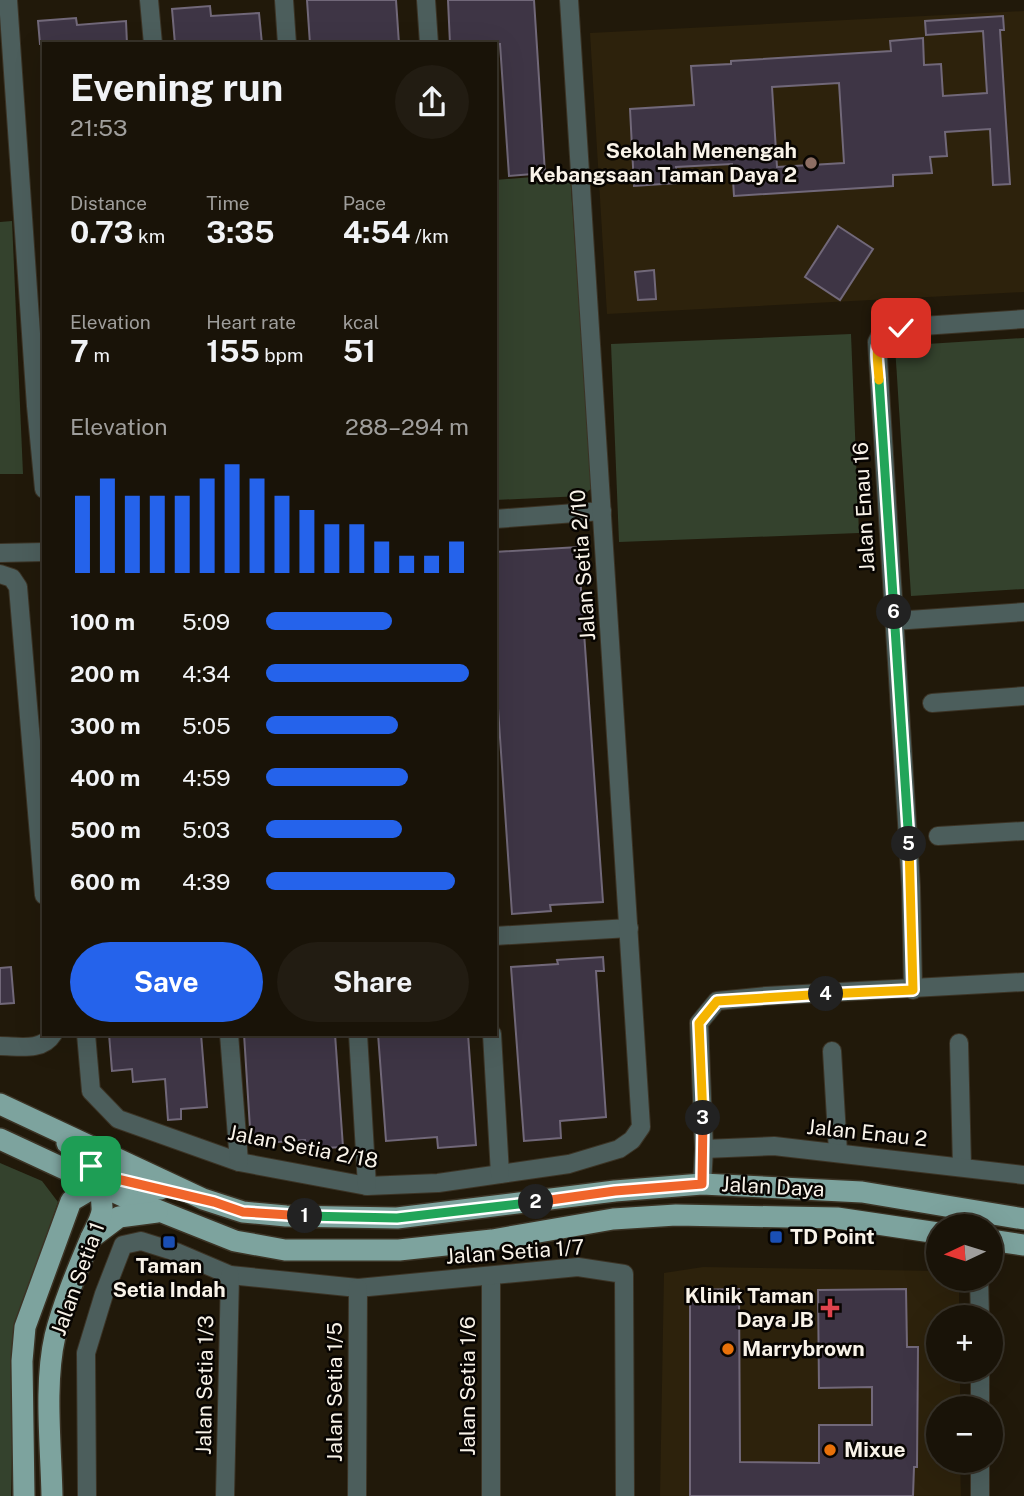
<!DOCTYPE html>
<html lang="en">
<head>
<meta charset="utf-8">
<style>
  body { margin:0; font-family:"Public Sans",sans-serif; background:#221c12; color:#f1f3f6; height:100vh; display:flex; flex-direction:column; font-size:26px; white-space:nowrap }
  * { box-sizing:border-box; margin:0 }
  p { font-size:23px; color:#9f9e9c }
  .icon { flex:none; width:38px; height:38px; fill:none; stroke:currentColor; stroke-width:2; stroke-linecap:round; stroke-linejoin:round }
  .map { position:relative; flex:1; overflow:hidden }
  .side { position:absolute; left:42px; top:42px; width:455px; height:994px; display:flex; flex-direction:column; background:#191308; border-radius:0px; box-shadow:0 7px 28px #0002,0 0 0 2px #373229 }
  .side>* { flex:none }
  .needle { width:46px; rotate:266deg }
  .fabs { position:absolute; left:926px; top:1214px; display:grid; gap:14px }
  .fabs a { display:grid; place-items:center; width:77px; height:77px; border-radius:50%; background:#191308; box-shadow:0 7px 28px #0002,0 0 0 2px #373229; font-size:35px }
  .pin { position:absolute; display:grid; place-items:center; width:60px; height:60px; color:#fff; margin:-30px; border-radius:14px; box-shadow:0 4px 10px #0006 }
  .km { position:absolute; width:35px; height:35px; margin:-18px; border-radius:50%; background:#222; color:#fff; font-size:19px; line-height:35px; text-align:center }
  .round { display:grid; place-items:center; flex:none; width:74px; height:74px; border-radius:37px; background:#221c12 }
  .overview { display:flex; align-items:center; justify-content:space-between; height:119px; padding:0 28px }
  h1 { font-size:38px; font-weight:700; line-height:52px }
  .stats { display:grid; grid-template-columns:repeat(3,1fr); gap:10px; height:119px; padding:7px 28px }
  .stats div { display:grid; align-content:center }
  .stats b { font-size:30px; font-weight:700 }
  .stats small { font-size:19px; font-weight:400 }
  .stats p { font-size:19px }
  .chart { height:196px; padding:14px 28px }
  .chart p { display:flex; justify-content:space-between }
  .chart svg { width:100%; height:126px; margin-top:7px; stroke:#2563eb; stroke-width:6 }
  .primary-button { display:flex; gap:14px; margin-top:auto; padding:14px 28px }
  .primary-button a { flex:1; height:80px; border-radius:42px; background:#2563eb; color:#fff; font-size:28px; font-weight:700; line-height:80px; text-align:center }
  .primary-button a+a { background:#221c12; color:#f1f3f6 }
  ul { padding:0 28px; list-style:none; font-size:23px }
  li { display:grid; grid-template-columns:112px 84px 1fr; align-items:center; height:52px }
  li i { height:18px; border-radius:9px; background:#2563eb }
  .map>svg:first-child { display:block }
  .built { fill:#2d220c }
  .green { fill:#34422d }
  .building { fill:#3e3545; stroke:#716879; stroke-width:2; fill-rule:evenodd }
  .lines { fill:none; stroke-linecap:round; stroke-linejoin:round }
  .minor-casing { stroke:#3b3325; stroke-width:20 }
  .major-casing { stroke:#3b3325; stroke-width:24 }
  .minor { stroke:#4c5e5c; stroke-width:18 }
  .major { stroke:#7da39e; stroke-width:21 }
  .split-1-casing { stroke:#fff; stroke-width:14 }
  .split-2-casing { stroke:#fff; stroke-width:14 }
  .split-3-casing { stroke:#fff; stroke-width:14 }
  .split-4-casing { stroke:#fff; stroke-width:14 }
  .split-5-casing { stroke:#fff; stroke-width:14 }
  .split-6-casing { stroke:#fff; stroke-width:14 }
  .split-7-casing { stroke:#fff; stroke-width:14 }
  .split-8-casing { stroke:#fff; stroke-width:14 }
  .split-1 { stroke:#f0652b; stroke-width:9 }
  .split-2 { stroke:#22a559; stroke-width:9 }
  .split-3 { stroke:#f0652b; stroke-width:9 }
  .split-4 { stroke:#f5b400; stroke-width:9 }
  .split-5 { stroke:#f5b400; stroke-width:9 }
  .split-6 { stroke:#22a559; stroke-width:9 }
  .split-7 { stroke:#22a559; stroke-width:9 }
  .split-8 { stroke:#f5b400; stroke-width:9 }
  .education-dot { fill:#8d6e63; stroke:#080502; stroke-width:2.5 }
  .transit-dot { fill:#1a4fb4; stroke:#080502; stroke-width:2.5 }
  .health-dot { fill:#e0444e; stroke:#080502; stroke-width:2.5 }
  .food-dot { fill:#e8710a; stroke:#080502; stroke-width:2.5 }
  .labels { text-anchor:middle; stroke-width:5; stroke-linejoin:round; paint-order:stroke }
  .poi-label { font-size:21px; font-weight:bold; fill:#f9f3e9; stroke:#080502; text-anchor:start }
  .street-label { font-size:21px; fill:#f9f3e9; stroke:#080502 }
</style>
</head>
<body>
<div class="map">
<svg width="1024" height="1496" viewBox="0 0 1024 1496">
  <rect width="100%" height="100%" fill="#21190a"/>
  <g class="built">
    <path d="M1024,11V292L607,314L590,33Z"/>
    <path d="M703,1267L938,1271V1279H959V1318H938V1370H960V1409H938V1461H960L961,1496H660L664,1273Z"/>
  </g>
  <g class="green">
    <path d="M570,174L592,488L582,496L495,500V180Z"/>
    <path d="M12,221L23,474H0V222Z"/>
    <path d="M851,334L859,533L619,542L611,344Z"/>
    <path d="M1024,338V589L911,596L895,346Z"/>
    <path d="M0,1163L42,1181L58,1202L15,1330L11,1496H0Z"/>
  </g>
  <g class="building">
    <path d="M307,0H396L399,44H310Z"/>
    <path d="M448,0H534L545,173L509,176L500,44H450Z"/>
    <path d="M210,6L211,16L259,13L262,44H175L172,9Z"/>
    <path d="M1003,16L1004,30H1000L1010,184L993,185L990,129L945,132L947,156L930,157L932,173L893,175V186L734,196L732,164L676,167L677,183L634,186L630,109L694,105L691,66L731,64V61L891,51L890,41L923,38L924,65L941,64L943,96L987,93L983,31L926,35L925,21ZM839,83L844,163L777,167L772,87Z"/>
    <path d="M76,18L77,25L126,21L127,44H40L38,21Z"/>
    <path d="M838,226L873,249L840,300L805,277Z"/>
    <path d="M654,270L656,299L638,300L635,272Z"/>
    <path d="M578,547L603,902L550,905L551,911L512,914L495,664V552Z"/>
    <path d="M603,957L604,971H596L606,1117L560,1121L561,1138L524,1141L511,967L558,964L557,960Z"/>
    <path d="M11,967L14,1003L0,1004V968Z"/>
    <path d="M109,1034H201L207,1107L181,1109V1119L168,1120L165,1079L133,1082L132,1069L112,1071Z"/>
    <path d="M244,1034H335L343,1147L306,1149L305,1140L251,1144Z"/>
    <path d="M378,1034H468L476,1145L438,1148L437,1137L386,1141Z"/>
    <path d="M739,1289L740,1462L819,1463V1425H872V1387L819,1388L818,1290L906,1289L907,1347H918L917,1467H914L913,1496H690V1290Z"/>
  </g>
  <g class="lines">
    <defs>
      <g id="minor">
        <path d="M8,0L36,406L44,489"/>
        <path d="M149,0L153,44"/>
        <path d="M284,0L287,44"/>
        <path d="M426,0L429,44"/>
        <path d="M495,519L602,511"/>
        <path d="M0,553L44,552"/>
        <path d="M0,574L12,578L18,587L44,895"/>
        <path d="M894,621L1024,612"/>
        <path d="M932,703L1024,696"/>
        <path d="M938,836L1024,831"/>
        <path d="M495,936L629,928"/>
        <path d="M913,990L911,887L877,342L881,334L893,328L1024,319"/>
        <path d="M86,1034L91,1091L118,1119L239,1162L367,1186L438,1183L569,1164L619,1149L632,1140L641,1127L569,0"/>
        <path d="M229,1034L239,1162"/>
        <path d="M358,1034L367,1186"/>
        <path d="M492,1034L500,1174"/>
        <path d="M959,1043L962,1167"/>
        <path d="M0,1046C18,1046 42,1052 53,1034"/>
        <path d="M832,1051L838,1152"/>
        <path d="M704,1149L774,1146L1024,1175"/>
        <path d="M702,1184L704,1149L699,1023L717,1001L766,996L1024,982"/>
        <path d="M491,1276V1496"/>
        <path d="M979,1279L980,1318"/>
        <path d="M980,1370V1409"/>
        <path d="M980,1461V1496"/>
        <path d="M87,1496L86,1353L104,1294L123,1245L141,1241L176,1252L230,1275L358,1288L578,1267L624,1274L625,1496"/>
        <path d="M225,1496L230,1275"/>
        <path d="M357,1496L358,1288"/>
      </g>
      <g id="major">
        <path d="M0,1104L203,1199L243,1212L286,1216L397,1218L615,1191L702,1184L862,1192L1024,1219"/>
        <path d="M0,1139L127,1198L235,1241L285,1250H399L492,1240L613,1219L676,1215L837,1218L938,1233"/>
        <path d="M91,1238L119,1217L157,1212"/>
        <path d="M990,1240L1024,1245"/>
        <path d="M24,1496L22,1361L25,1327L71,1201L98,1185L117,1179L160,1189"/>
        <path d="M52,1496C51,1446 44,1384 55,1336C63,1304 77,1271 90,1240C93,1232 101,1220 102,1211C103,1183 89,1158 67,1143"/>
      </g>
    </defs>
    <use href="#minor" class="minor-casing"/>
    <use href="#major" class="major-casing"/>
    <use href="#minor" class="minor"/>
    <use href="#major" class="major"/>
  </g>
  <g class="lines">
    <defs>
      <path id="split-1" d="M91,1166L98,1185L117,1179L214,1202L243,1212L305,1216"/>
      <path id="split-2" d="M305,1216L397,1218L536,1202"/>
      <path id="split-3" d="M536,1202L615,1191L702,1184L703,1118"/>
      <path id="split-4" d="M703,1118L699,1023L717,1001L826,994"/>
      <path id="split-5" d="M826,994L913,990L909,844"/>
      <path id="split-6" d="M894,612L909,844"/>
      <path id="split-7" d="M879,380L894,612"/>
      <path id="split-8" d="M879,380C878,356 869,330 901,328"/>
    </defs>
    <use href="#split-1" class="split-1-casing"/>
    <use href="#split-2" class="split-2-casing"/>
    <use href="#split-3" class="split-3-casing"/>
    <use href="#split-4" class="split-4-casing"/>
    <use href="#split-5" class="split-5-casing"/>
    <use href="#split-6" class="split-6-casing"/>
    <use href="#split-7" class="split-7-casing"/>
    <use href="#split-8" class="split-8-casing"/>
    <use href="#split-1" class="split-1"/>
    <use href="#split-2" class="split-2"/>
    <use href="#split-3" class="split-3"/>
    <use href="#split-4" class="split-4"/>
    <use href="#split-5" class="split-5"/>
    <use href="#split-6" class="split-6"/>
    <use href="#split-7" class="split-7"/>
    <use href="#split-8" class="split-8"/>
  </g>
  <circle class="education-dot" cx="811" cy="163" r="7"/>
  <g class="transit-dot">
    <rect x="769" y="1230" width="14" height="14" rx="3.5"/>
    <rect x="162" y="1235" width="14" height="14" rx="3.5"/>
  </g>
  <path class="health-dot" d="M826.5 1297.5h7v7h7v7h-7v7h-7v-7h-7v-7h7z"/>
  <g class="food-dot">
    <circle cx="728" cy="1349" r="7"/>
    <circle cx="830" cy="1450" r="7"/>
  </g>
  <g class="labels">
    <g class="poi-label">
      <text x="797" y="158" text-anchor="end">Sekolah Menengah<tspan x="797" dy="24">Kebangsaan Taman Daya 2</tspan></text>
      <text x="790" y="1244">TD Point</text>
      <text x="169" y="1273" text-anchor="middle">Taman<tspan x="169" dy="24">Setia Indah</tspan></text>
      <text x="814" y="1303" text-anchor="end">Klinik Taman<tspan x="814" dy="24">Daya JB</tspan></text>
      <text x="742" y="1356">Marrybrown</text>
      <text x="844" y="1457">Mixue</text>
    </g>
    <g class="street-label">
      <text transform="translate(864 507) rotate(-93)" y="7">Jalan Enau 16</text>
      <text transform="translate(583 565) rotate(-94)" y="7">Jalan Setia 2/10</text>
      <text transform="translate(867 1133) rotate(6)" y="7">Jalan Enau 2</text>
      <text transform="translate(303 1147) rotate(11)" y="7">Jalan Setia 2/18</text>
      <text transform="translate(773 1187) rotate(3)" y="7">Jalan Daya</text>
      <text transform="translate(515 1252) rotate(-4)" y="7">Jalan Setia 1/7</text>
      <text transform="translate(78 1279) rotate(-70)" y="7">Jalan Setia 1</text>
      <text transform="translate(205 1385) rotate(-89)" y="7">Jalan Setia 1/3</text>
      <text transform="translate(468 1386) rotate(-90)" y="7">Jalan Setia 1/6</text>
      <text transform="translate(335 1392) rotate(-90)" y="7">Jalan Setia 1/5</text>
    </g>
  </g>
</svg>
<div class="fabs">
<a><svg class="needle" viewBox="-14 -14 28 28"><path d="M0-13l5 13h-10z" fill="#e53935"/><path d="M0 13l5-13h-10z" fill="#9f9e9c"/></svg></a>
<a>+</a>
<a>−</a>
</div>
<div class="pin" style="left:91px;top:1166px;background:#1e9e55"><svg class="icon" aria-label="arrive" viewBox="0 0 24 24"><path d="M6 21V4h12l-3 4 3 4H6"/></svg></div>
<div class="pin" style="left:901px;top:328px;background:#d93025"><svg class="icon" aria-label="check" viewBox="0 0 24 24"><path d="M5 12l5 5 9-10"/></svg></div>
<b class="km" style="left:305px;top:1216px">1</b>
<b class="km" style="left:536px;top:1202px">2</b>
<b class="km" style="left:703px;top:1118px">3</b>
<b class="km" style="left:826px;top:994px">4</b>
<b class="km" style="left:909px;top:844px">5</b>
<b class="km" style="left:894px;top:612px">6</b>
<section class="side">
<div class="overview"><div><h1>Evening run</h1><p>21:53</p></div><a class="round"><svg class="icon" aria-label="share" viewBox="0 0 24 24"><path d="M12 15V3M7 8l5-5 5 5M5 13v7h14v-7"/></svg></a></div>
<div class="stats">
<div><p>Distance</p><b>0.73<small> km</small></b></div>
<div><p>Time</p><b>3:35</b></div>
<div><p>Pace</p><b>4:54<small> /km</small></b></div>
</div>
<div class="stats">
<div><p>Elevation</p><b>7<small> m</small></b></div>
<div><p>Heart rate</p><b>155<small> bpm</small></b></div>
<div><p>kcal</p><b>51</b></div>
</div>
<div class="chart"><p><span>Elevation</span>288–294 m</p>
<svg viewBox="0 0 160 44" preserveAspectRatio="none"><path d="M5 44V17M15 44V11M25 44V17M35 44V17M45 44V17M55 44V11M65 44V6M75 44V11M85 44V17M95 44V22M105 44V27M115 44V27M125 44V33M135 44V38M145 44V38M155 44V33"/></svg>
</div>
<ul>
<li><b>100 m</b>5:09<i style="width:62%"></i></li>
<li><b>200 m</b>4:34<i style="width:100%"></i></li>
<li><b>300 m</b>5:05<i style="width:65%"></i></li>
<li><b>400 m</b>4:59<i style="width:70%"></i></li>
<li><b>500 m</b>5:03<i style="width:67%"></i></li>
<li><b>600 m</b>4:39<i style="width:93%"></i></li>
</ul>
<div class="primary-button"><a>Save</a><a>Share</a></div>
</section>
</div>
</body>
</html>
